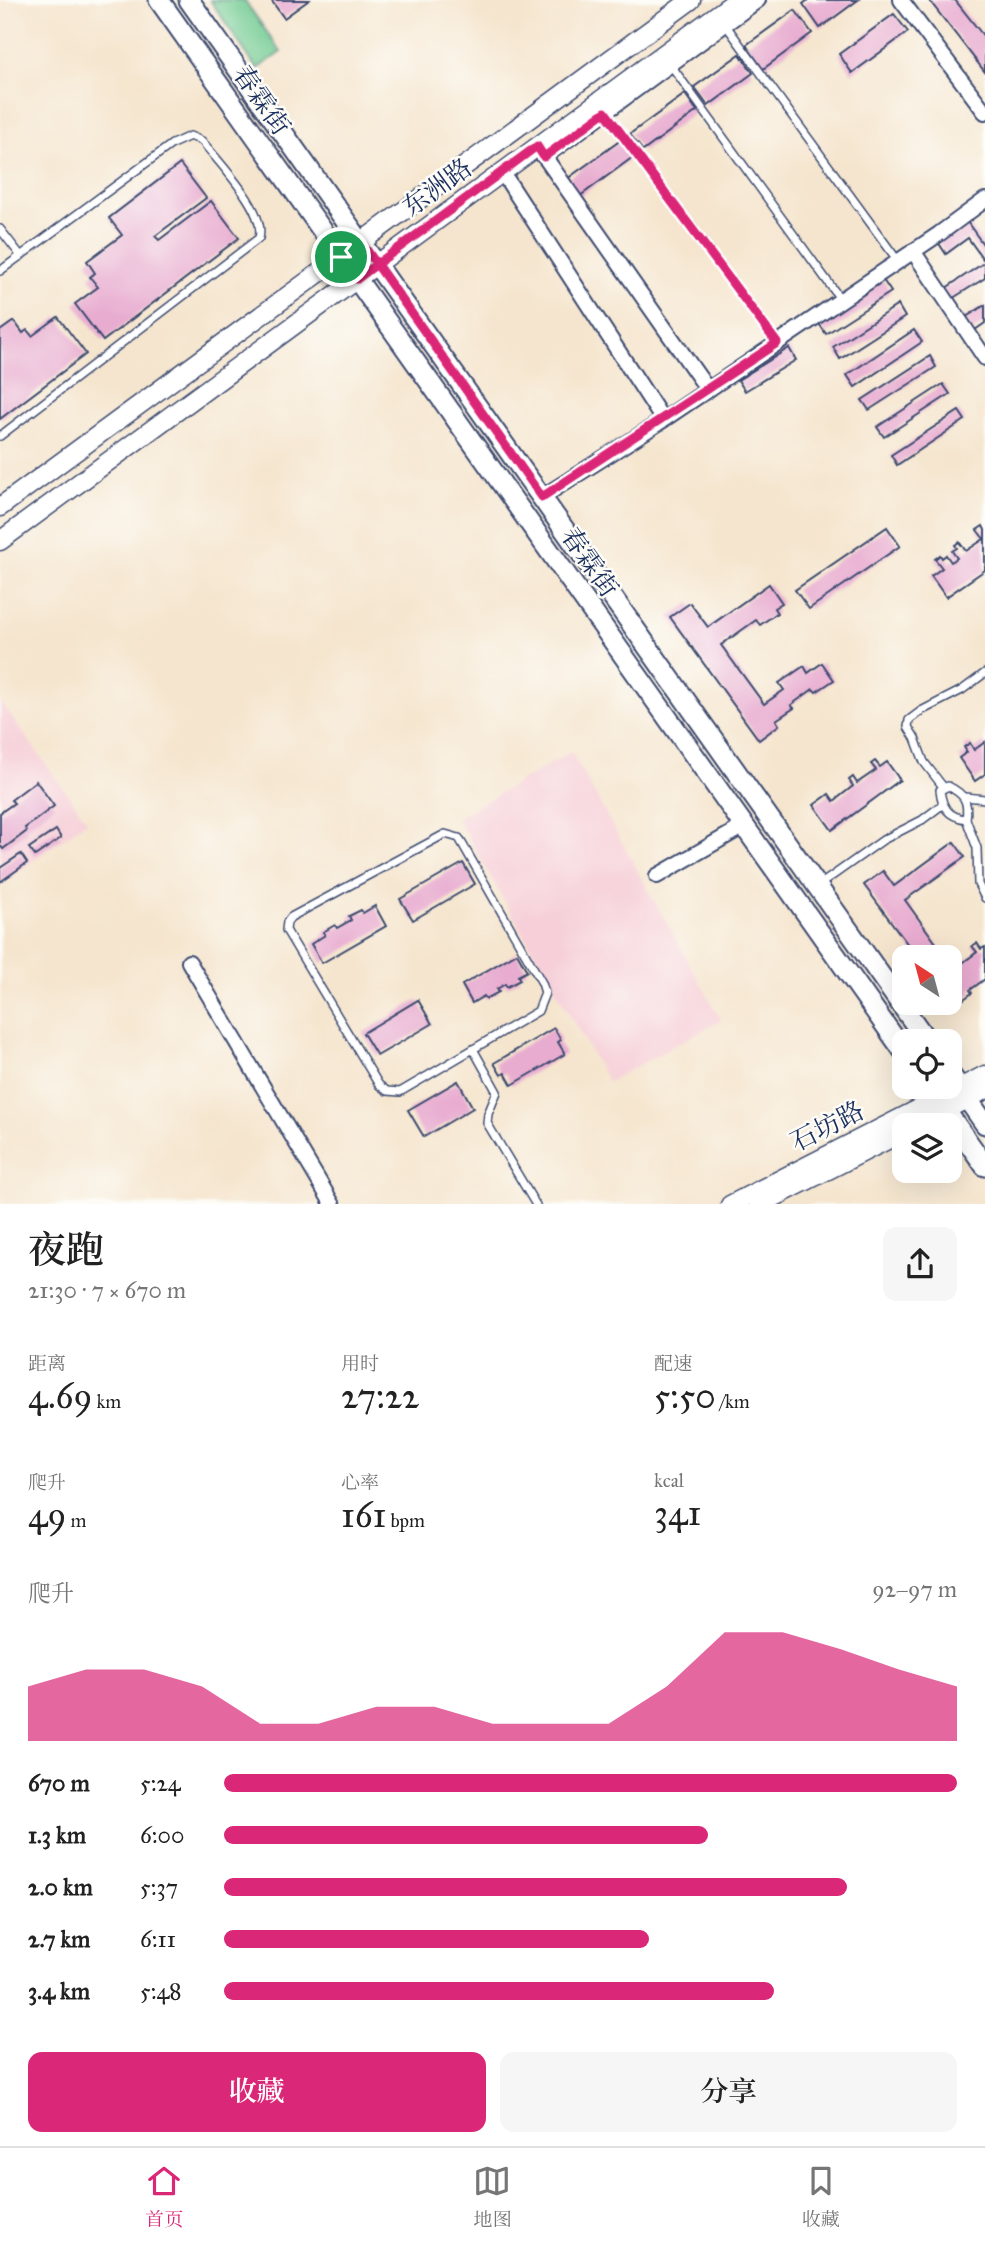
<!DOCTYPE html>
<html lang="zh">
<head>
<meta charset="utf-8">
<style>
  body { margin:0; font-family:"IM FELL Great Primer","Noto Serif SC",serif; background:#f6f6f6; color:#222; height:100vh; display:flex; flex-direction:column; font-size:26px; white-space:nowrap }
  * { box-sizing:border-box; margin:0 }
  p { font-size:23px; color:#767676 }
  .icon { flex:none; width:38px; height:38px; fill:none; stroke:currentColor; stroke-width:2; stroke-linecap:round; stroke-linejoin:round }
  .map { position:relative; height:1204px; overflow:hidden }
  .sheet { display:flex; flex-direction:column; background:#fff; flex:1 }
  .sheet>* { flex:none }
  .needle { width:46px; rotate:324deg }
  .buttons { position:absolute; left:892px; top:945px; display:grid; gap:14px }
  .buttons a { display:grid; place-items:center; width:70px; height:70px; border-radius:14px; background:#fff; box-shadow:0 7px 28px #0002; font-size:35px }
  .pin { position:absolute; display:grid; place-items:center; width:60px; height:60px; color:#fff; margin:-30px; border:4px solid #fff; border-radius:50%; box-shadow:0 2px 7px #0007 }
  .round { display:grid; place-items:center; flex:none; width:74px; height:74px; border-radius:14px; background:#f6f6f6 }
  .head { display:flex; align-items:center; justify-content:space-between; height:119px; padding:0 28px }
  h1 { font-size:38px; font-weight:600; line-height:52px }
  .metrics { display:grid; grid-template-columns:repeat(3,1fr); gap:10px; height:119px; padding:7px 28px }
  .metrics div { display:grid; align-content:center }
  .metrics b { font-size:35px; font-weight:600 }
  .metrics small { font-size:19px; font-weight:400 }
  .metrics p { font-size:19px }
  .chart { height:196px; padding:14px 28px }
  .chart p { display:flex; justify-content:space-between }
  .chart svg { width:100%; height:126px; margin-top:7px; fill:#db2777; opacity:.7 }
  .cta { display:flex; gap:14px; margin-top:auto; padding:14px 28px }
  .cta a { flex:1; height:80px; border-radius:14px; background:#db2777; color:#fff; font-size:28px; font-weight:600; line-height:80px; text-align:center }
  .cta a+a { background:#f6f6f6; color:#222 }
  ul { padding:0 28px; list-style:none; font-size:23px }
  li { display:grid; grid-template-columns:112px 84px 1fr; align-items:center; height:52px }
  li i { height:18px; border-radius:9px; background:#db2777 }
  .menu { display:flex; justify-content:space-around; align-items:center; height:98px; border-top:2px solid #e0e0e0; background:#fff; font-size:19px; color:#767676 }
  .menu a { display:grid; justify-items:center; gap:4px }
  .menu .active { color:#db2777 }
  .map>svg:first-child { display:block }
  .built { fill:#f6cfd8 }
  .green { fill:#70ca91; stroke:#467c78; stroke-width:2 }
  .building { fill:#e8acd0 }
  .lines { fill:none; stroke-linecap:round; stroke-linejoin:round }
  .service-casing { stroke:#3c4a6f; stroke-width:10 }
  .minor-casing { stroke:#3c4a6f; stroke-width:18 }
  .tertiary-casing { stroke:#3c4a6f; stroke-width:21 }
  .secondary-casing { stroke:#3c4a6f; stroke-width:23 }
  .service { stroke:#fff; stroke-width:7 }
  .minor { stroke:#fff; stroke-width:14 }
  .tertiary { stroke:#fff; stroke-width:18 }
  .secondary { stroke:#fff; stroke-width:19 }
  .route-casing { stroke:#fff; stroke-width:14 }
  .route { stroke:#db2777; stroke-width:9 }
  .labels { text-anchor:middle; stroke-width:5; stroke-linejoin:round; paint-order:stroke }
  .street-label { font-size:26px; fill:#1b2f5e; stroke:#fdfcf7 }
</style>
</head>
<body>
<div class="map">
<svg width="985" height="1205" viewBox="0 0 985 1205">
  <rect width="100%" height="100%" fill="#fdfcf7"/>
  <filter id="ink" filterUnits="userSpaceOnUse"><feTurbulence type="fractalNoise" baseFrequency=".0143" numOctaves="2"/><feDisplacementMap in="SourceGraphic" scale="14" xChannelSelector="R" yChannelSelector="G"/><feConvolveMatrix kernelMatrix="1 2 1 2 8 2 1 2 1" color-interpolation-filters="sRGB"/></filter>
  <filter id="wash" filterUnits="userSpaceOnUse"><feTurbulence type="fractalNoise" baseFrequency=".00686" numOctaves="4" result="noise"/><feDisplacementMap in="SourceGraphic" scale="28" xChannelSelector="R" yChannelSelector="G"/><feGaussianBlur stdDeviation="1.57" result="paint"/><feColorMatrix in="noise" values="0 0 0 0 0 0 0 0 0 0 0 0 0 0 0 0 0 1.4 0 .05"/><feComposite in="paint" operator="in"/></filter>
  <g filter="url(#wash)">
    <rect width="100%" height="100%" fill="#f5e5ce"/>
    <g class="built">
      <path d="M0,701L87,821L0,885Z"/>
      <path d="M571,752L721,1020L608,1082L457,818Z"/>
    </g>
    <path class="green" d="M210,0H244L281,52L257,69Z"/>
    <g id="blocks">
      <g class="building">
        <path d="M271,0H309L284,18Z"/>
        <path d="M808,0H858L820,28L803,4Z"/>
        <path d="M929,0H955L985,38V72Z"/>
        <path d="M795,10L812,33L763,69L746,45Z"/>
        <path d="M894,14L908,32L852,73L839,54Z"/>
        <path d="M740,54L753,73L708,106L694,87Z"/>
        <path d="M685,94L697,111L643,151L630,134Z"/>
        <path d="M621,140L633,157L580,196L567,179Z"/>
        <path d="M180,164L206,198L155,236L159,240L211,201L239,238L103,341L75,304L98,287L90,277L95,273L87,261L122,235L109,218Z"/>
        <path d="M965,219L985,247V257L983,259L968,238L946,254L936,239Z"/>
        <path d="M985,262V278L950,300L943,290Z"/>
        <path d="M883,280L891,292L826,334L818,322Z"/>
        <path d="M898,305L905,317L840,359L833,347Z"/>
        <path d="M985,305V323L972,332L963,319Z"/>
        <path d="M58,317L86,354L0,419V331L14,321L23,333L27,330L32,336Z"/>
        <path d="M914,330L922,342L855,387L847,375Z"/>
        <path d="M789,348L796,360L745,391L738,380Z"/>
        <path d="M930,356L936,367L869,410L862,400Z"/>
        <path d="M943,384L950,394L884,437L877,427Z"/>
        <path d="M959,411L965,420L897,465L891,455Z"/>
        <path d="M983,526L985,530V570L946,597L931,576L942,568L935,559L940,555L942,558L946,555L951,562L957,558L952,551L957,548L955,545L959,542L966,551L984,539L977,530Z"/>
        <path d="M887,527L900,546L809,609L795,590Z"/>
        <path d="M769,584L782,603L774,608L777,613L760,625L756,620L721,645L764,704L784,690L779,683L804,666L808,673L822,663L834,680L816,692L813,689L791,705L794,708L776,720L779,725L759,740L670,617L690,603L708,627Z"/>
        <path d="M985,742V774L975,781L959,758L967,752L964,747L970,743L974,750Z"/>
        <path d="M875,761L880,767L887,762L900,780L832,830L814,805L829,794L834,801L853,786L849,780L853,777L857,783L876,770L871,764Z"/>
        <path d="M36,781L54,806L25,828L27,831L3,849L0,845V813L14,803L11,800Z"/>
        <path d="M56,830L61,838L35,856L29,848Z"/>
        <path d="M954,842L965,857L905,900L946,957H917L864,885L883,871L894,886Z"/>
        <path d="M21,854L27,863L0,882V868Z"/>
        <path d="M463,863L475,884L413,920L400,899Z"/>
        <path d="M375,906L386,926L322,963L311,944L325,935L323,932L335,925L337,928L351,920L349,916L361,910L363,913Z"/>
        <path d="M977,943L981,949L985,947V979L970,990L972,993L953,1007L950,1004V962L953,960L957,967L977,952L972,946Z"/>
        <path d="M517,953L527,971L518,976L520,980L507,987L505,984L497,989L499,992L486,999L484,996L472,1003L462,985Z"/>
        <path d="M418,1000L432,1024L377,1056L363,1033Z"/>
        <path d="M554,1028L561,1040L558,1042L565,1054L512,1085L505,1073L501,1075L494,1063Z"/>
        <path d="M458,1081L473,1108L424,1137L408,1110Z"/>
      </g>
    </g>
  </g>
  <g filter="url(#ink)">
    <use href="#blocks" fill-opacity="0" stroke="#3c4a6f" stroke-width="2"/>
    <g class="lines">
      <defs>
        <g id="service">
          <path d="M725,24L898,261"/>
          <path d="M670,64L841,300"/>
          <path d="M606,112L777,343"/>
          <path d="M0,229L21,256"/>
          <path d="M0,271L172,144L190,136L202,141C219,163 267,211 259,238L0,436"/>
          <path d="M948,786C964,794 969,801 966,819C948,817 942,807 940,790Z"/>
          <path d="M944,788L924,762L915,738L908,727L909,720L921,711L962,690L985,673"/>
          <path d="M965,797L985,799"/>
          <path d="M966,819L977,848L978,884L985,898"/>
          <path d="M445,834L459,838L542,983L545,993L538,1011L400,1092L387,1091L379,1085L286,930L287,922L291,917Z"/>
          <path d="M818,886L883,840L922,820L942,805"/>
          <path d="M473,1049L497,1092L488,1114L487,1123L536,1205"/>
        </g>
        <g id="minor">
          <path d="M901,0L985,112"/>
          <path d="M537,146L708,390"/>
          <path d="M544,157L758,0"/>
          <path d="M502,172L663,420"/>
          <path d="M913,251L985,358"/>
          <path d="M542,497L657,424L939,234L985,200"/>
          <path d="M657,876L744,826"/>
          <path d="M189,962L333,1205"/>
        </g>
        <g id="tertiary">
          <path d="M0,507L691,0"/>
          <path d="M0,541L737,0"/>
          <path d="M915,1125L985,1090"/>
          <path d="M730,1205L985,1075"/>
          <path d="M759,1205L905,1131"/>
        </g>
        <g id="secondary">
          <path d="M159,0L905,1053"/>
          <path d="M189,0L927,1041"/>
          <path d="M950,1074L985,1124"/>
          <path d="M929,1087L985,1166"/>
        </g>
      </defs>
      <use href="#service" class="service-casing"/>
      <use href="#minor" class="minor-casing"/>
      <use href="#tertiary" class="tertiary-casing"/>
      <use href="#secondary" class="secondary-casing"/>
      <use href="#service" class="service"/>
      <use href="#minor" class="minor"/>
      <use href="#tertiary" class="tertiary"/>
      <use href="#secondary" class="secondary"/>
    </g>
  </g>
  <g class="lines" filter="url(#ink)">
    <defs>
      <path id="route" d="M341,257L357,279L377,264L537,146L544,157L605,112L777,343L542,497C482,412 422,327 361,242L341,257"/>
    </defs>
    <use href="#route" class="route-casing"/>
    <use href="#route" class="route"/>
  </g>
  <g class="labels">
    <g class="street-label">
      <text transform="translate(262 100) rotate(55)" y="9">春霖街</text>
      <text transform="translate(437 187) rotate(-36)" y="9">东洲路</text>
      <text transform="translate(590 562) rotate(55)" y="9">春霖街</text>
      <text transform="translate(827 1126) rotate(-27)" y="9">石坊路</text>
    </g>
  </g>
</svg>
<div class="buttons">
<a><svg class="needle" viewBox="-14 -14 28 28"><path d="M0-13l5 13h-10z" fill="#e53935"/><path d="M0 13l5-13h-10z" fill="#767676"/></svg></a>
<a><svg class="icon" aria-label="locate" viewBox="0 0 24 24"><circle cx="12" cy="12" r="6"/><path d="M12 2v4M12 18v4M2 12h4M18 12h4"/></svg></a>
<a><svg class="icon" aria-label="layers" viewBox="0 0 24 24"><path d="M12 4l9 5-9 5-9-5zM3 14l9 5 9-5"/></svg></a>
</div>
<div class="pin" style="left:341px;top:257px;background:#1e9e55"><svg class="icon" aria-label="arrive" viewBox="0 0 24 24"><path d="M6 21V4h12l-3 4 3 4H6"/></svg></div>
</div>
<section class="sheet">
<div class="head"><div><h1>夜跑</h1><p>21:30 · 7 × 670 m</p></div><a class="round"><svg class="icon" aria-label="share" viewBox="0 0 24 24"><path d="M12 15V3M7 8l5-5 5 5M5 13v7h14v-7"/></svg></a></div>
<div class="metrics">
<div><p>距离</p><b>4.69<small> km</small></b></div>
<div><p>用时</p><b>27:22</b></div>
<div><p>配速</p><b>5:50<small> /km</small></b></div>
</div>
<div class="metrics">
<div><p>爬升</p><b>49<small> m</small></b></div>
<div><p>心率</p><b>161<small> bpm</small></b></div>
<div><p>kcal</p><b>341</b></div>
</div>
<div class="chart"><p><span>爬升</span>92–97 m</p>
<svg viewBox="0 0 160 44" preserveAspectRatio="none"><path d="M0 44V25L10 19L20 19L30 25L40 38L50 38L60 32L70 32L80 38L90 38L100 38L110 25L120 6L130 6L140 12L150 19L160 25V44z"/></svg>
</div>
<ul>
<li><b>670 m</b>5:24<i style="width:100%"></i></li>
<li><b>1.3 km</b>6:00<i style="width:66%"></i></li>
<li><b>2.0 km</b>5:37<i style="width:85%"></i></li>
<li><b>2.7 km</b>6:11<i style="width:58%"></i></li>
<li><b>3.4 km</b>5:48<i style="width:75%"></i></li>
</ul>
<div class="cta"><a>收藏</a><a>分享</a></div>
</section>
<nav class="menu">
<a class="active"><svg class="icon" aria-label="home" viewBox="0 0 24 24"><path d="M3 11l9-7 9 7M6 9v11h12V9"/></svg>首页</a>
<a><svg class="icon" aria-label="map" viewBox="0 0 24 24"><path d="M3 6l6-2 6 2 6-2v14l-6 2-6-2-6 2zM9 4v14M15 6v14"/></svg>地图</a>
<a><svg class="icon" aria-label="saved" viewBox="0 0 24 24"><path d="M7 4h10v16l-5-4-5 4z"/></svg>收藏</a>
</nav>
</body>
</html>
